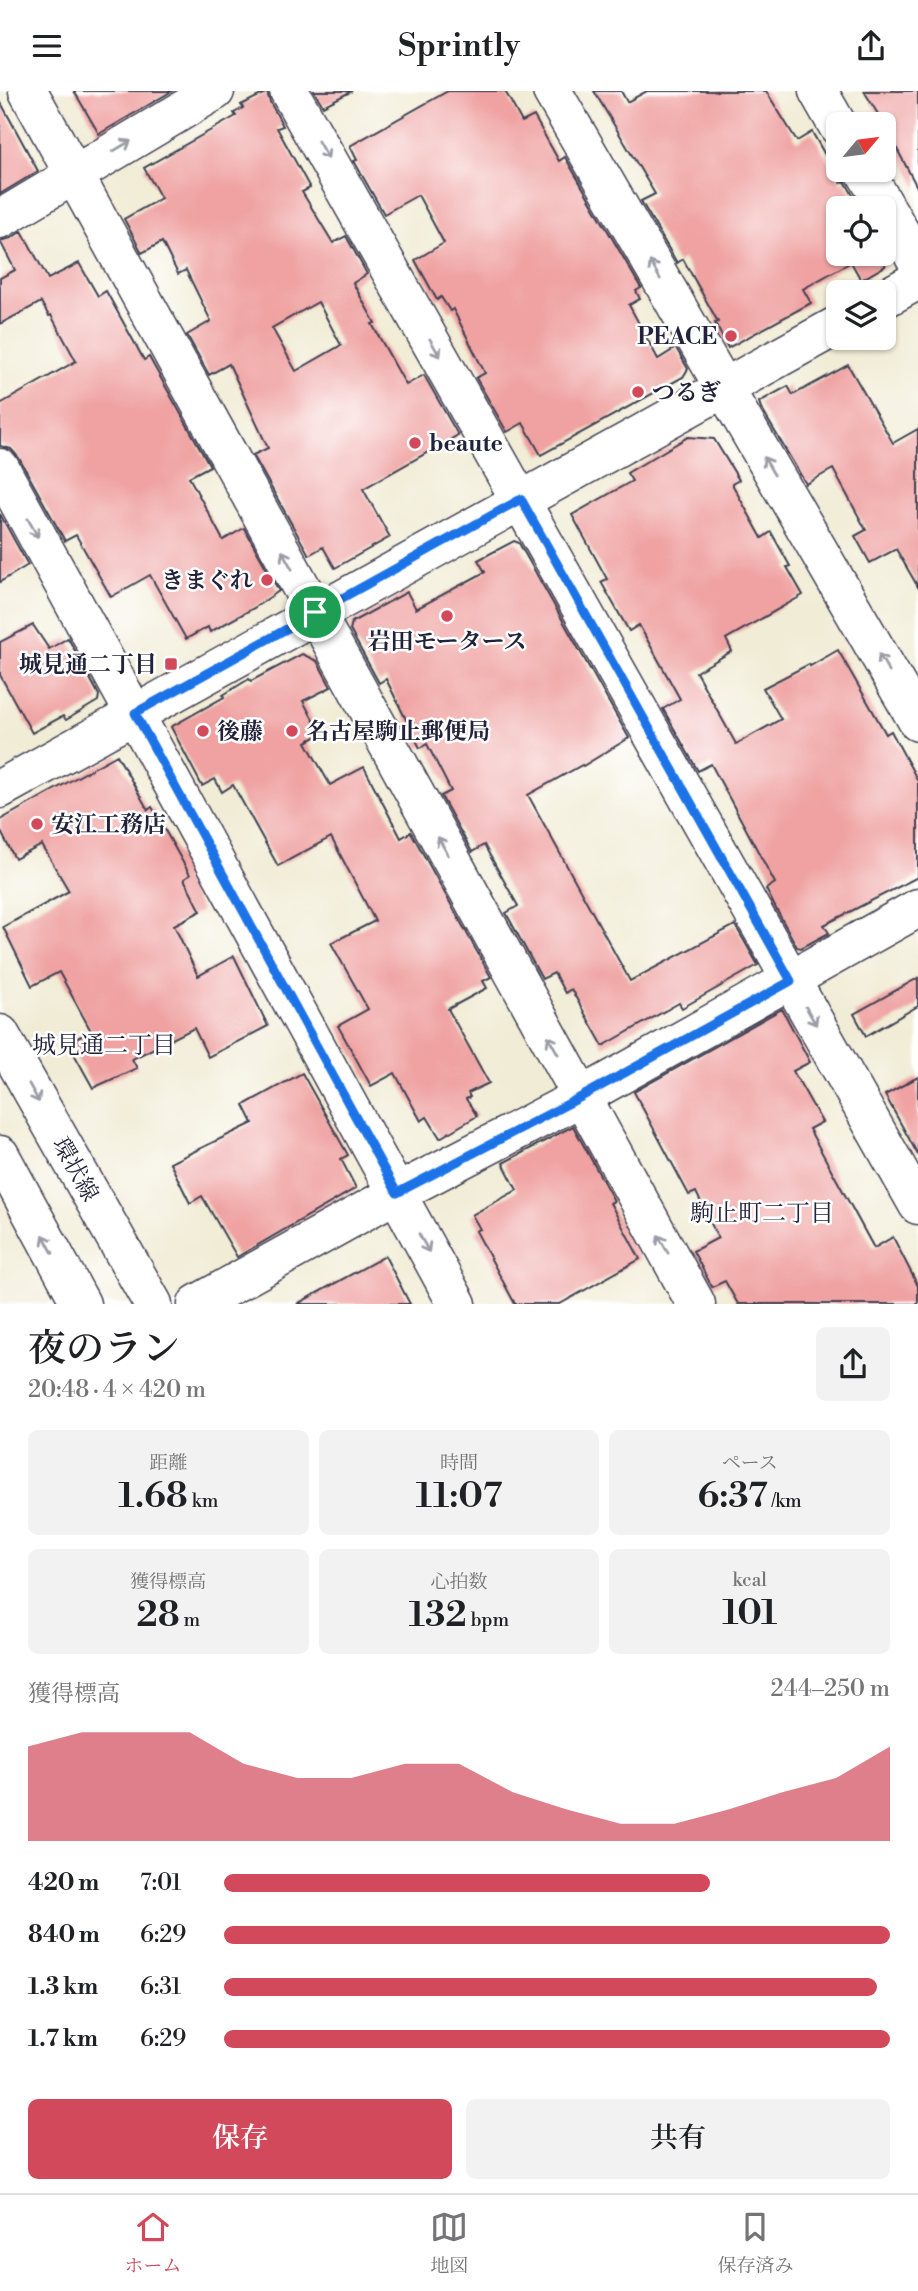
<!DOCTYPE html>
<html lang="ja">
<head>
<meta charset="utf-8">
<style>
  body { margin:0; font-family:"Libre Bodoni","Noto Serif JP",serif; background:#f2f2f2; color:#202124; height:100vh; display:flex; flex-direction:column; font-size:26px; white-space:nowrap }
  * { box-sizing:border-box; margin:0 }
  p { font-size:23px; color:#757577 }
  .icon { flex:none; width:38px; height:38px; fill:none; stroke:currentColor; stroke-width:2; stroke-linecap:round; stroke-linejoin:round }
  .map { position:relative; height:1213px; overflow:hidden }
  .drawer { display:flex; flex-direction:column; background:#fff; flex:1 }
  .drawer>* { flex:none }
  .needle { width:46px; rotate:61deg }
  .fabs { position:absolute; left:826px; top:21px; display:grid; gap:14px }
  .fabs a { display:grid; place-items:center; width:70px; height:70px; border-radius:10px; background:#fff; box-shadow:0 2px 5px #0004; font-size:35px }
  .pin { position:absolute; display:grid; place-items:center; width:60px; height:60px; color:#fff; margin:-30px; border:4px solid #fff; border-radius:50%; box-shadow:0 2px 7px #0007 }
  .round { display:grid; place-items:center; flex:none; width:74px; height:74px; border-radius:10px; background:#f2f2f2 }
  .overview { display:flex; align-items:center; justify-content:space-between; height:119px; padding:0 28px }
  h1 { font-size:38px; font-weight:600; line-height:52px }
  .stats { display:grid; grid-template-columns:repeat(3,1fr); gap:10px; height:119px; padding:7px 28px }
  .stats div { display:grid; align-content:center; border-radius:10px; background:#f2f2f2; text-align:center }
  .stats b { font-size:35px; font-weight:600 }
  .stats small { font-size:19px; font-weight:400 }
  .stats p { font-size:19px }
  .chart { height:196px; padding:14px 28px }
  .chart p { display:flex; justify-content:space-between }
  .chart svg { width:100%; height:126px; margin-top:7px; fill:#d1495b; opacity:.7 }
  .primary-button { display:flex; gap:14px; margin-top:auto; padding:14px 28px }
  .primary-button a { flex:1; height:80px; border-radius:10px; background:#d1495b; color:#fff; font-size:28px; font-weight:600; line-height:80px; text-align:center }
  .primary-button a+a { background:#f2f2f2; color:#202124 }
  ul { padding:0 28px; list-style:none; font-size:23px }
  li { display:grid; grid-template-columns:112px 84px 1fr; align-items:center; height:52px }
  li i { height:18px; border-radius:9px; background:#d1495b }
  header { display:flex; justify-content:space-between; align-items:center; height:91px; padding:0 28px; background:#fff; font-size:32px; font-weight:600 }
  .dock { display:flex; justify-content:space-around; align-items:center; height:98px; border-top:2px solid #e0e0e0; background:#fff; font-size:19px; color:#757577 }
  .dock a { display:grid; justify-items:center; gap:4px }
  .dock .selected { color:#d1495b }
  .map>svg:first-child { display:block }
  .building { fill:#efa2a1; fill-rule:evenodd }
  .lines { fill:none; stroke-linecap:round; stroke-linejoin:round }
  .minor-casing { stroke:#414052; stroke-width:41 }
  .major-casing { stroke:#414052; stroke-width:41 }
  .minor { stroke:#fff; stroke-width:38 }
  .major { stroke:#fff; stroke-width:38 }
  .oneway { stroke:#9c9ca7 }
  .route-casing { stroke:#fff; stroke-width:14 }
  .route { stroke:#1a73e8; stroke-width:9 }
  .poi-dot { fill:#d1495b; stroke:#fff; stroke-width:2.5 }
  .labels { text-anchor:middle; stroke-width:5; stroke-linejoin:round; paint-order:stroke }
  .poi-label { font-size:23px; font-weight:bold; fill:#22223b; stroke:#fff; text-anchor:start }
  .street-label { font-size:23px; fill:#22223b; stroke:#fff }
  .neighbourhood-label { font-size:24px; fill:#22223b; stroke:#fff }
</style>
</head>
<body>
<header><svg class="icon" aria-label="menu" viewBox="0 0 24 24"><path d="M4 6h16M4 12h16M4 18h16"/></svg>Sprintly<svg class="icon" aria-label="share" viewBox="0 0 24 24"><path d="M12 15V3M7 8l5-5 5 5M5 13v7h14v-7"/></svg></header>
<div class="map">
<svg width="918" height="1213" viewBox="0 0 918 1213">
  <rect width="100%" height="100%" fill="#fff"/>
  <filter id="ink" filterUnits="userSpaceOnUse"><feTurbulence type="fractalNoise" baseFrequency=".0143" numOctaves="2"/><feDisplacementMap in="SourceGraphic" scale="14" xChannelSelector="R" yChannelSelector="G"/><feConvolveMatrix kernelMatrix="1 2 1 2 8 2 1 2 1" color-interpolation-filters="sRGB"/></filter>
  <filter id="wash" filterUnits="userSpaceOnUse"><feTurbulence type="fractalNoise" baseFrequency=".00686" numOctaves="4" result="noise"/><feDisplacementMap in="SourceGraphic" scale="28" xChannelSelector="R" yChannelSelector="G"/><feGaussianBlur stdDeviation="1.57" result="paint"/><feColorMatrix in="noise" values="0 0 0 0 0 0 0 0 0 0 0 0 0 0 0 0 0 1.4 0 .05"/><feComposite in="paint" operator="in"/></filter>
  <g filter="url(#wash)">
    <rect width="100%" height="100%" fill="#f1ecd5"/>
    <g id="blocks">
      <g class="building">
        <path d="M74,0H172L99,43Z"/>
        <path d="M314,0H352L323,15Z"/>
        <path d="M448,0H505L522,31L534,25L559,70L565,66L641,197L636,200L640,208L629,214L658,268L676,257L688,278L683,286L541,364L523,332L507,341L476,287L485,282L453,218L450,220L441,206L437,209L415,169L444,152L418,104L384,123L354,70L357,69L350,55Z"/>
        <path d="M594,0H621L627,11L647,0H766L797,50L812,41L841,92L845,90L860,117H838V163H884V160L887,165L885,175L861,189L851,171L803,198L811,212L728,257L715,232L718,231L683,168L677,172L641,110L655,103Z"/>
        <path d="M864,0H918V98L884,33Z"/>
        <path d="M267,1L270,11L283,35L277,37L310,97L302,101L333,152L346,145L367,183L353,192L375,232L372,233L406,294L424,284L458,344L363,398L390,446L335,477L323,456L309,464L253,364L268,357L229,273L209,284L187,244L211,230L186,179L178,183L162,151L142,162L124,128L161,107L144,77L236,25L234,22L243,17L241,14ZM318,211L341,254L296,280L272,237Z"/>
        <path d="M0,10L38,80L0,103Z"/>
        <path d="M22,140L48,188L79,172L98,205L106,200L144,269L149,266L210,375L189,386L223,449L244,437L279,500L254,517L210,541L208,536L186,548L150,484L111,506L76,444L65,450L19,367L11,358L0,355V313L76,270L51,224L49,225L41,211L0,233V187L15,179L0,150L11,147Z"/>
        <path d="M848,274L893,352L918,338V496L896,458L870,472L855,445L866,439L833,378L806,393L761,317L759,311L788,295L793,304Z"/>
        <path d="M688,346L714,348L739,389L732,393L762,447L771,441L790,475L787,476L803,504L726,548L732,560L696,581L736,653L781,628L763,597L809,573L810,575L838,559L886,643L891,640L918,690V786L824,834L829,842L801,857L797,856L774,814L766,798L775,792L711,673L698,680L663,618L680,608L639,534L629,540L601,491L607,488L572,424L632,390L627,382Z"/>
        <path d="M0,423L28,474L0,491Z"/>
        <path d="M514,450L519,452L629,647L583,675L582,674L528,704L630,890L735,834L758,874L682,917L679,912L603,955L571,898L565,902L554,882L542,888L506,822L518,815L484,754L472,761L441,705L451,700L427,653L420,657L386,588L379,592L350,539L352,531L407,501L416,518L485,481L478,469Z"/>
        <path d="M33,534L49,558L68,547L99,604L98,610L66,629L63,625L32,642L0,584V551Z"/>
        <path d="M302,563L317,570L331,596L303,610L321,643L306,651L330,694L364,676L401,747L411,741L491,886L483,890L487,897L448,918L489,992L468,1002L470,1006L466,1008L477,1025L440,1047L427,1026L421,1030L395,982L371,995L338,935L368,918L331,852L375,830L331,746L278,775L233,694L222,701L215,688L202,695L171,636L224,606L223,604L249,588L251,590Z"/>
        <path d="M117,664L148,719L152,716L190,784L184,788L201,820L174,834L198,885L234,865L268,935L208,966L194,937L132,968L137,977L93,997L68,952L91,940L59,881L32,895L3,836L69,800L42,754L15,768L0,739V729Z"/>
        <path d="M918,887V915L866,945L854,923Z"/>
        <path d="M782,918L810,971L793,980L822,1031L809,1038L874,1157L893,1146L918,1195V1213H738L725,1190L712,1196L693,1160L718,1147L696,1101L689,1104L634,1001Z"/>
        <path d="M302,982L348,1064L341,1068L356,1097L237,1166L202,1105L190,1112L170,1072L253,1032L244,1014Z"/>
        <path d="M918,986V1064L885,1004Z"/>
        <path d="M573,1035L614,1110L610,1112L640,1168L560,1213H515L476,1140L480,1138L472,1124L517,1099L503,1072Z"/>
        <path d="M385,1165L410,1213H297Z"/>
      </g>
    </g>
  </g>
  <g filter="url(#ink)">
    <use href="#blocks" fill-opacity="0" stroke="#414052" stroke-width="2"/>
    <g class="lines">
      <defs>
        <g id="minor">
          <path d="M28,0L696,1213"/>
          <path d="M289,0L918,1114"/>
          <path d="M552,0L918,631"/>
          <path d="M818,0L838,35"/>
          <path d="M864,79L918,172"/>
          <path d="M0,128L215,0"/>
          <path d="M884,208L918,189"/>
          <path d="M0,377L457,1213"/>
          <path d="M0,698L838,234"/>
          <path d="M197,1213L397,1102L581,1006L918,817"/>
        </g>
        <g id="major">
          <path d="M0,943L153,1213"/>
          <path d="M0,1064L81,1213"/>
        </g>
      </defs>
      <use href="#minor" class="minor-casing"/>
      <use href="#major" class="major-casing"/>
      <use href="#minor" class="minor"/>
      <use href="#major" class="major"/>
    </g>
    <defs><path id="oneway-shaft" d="M-6 0H5M1.5-3L5.5 0L1.5 3" fill="none" stroke-width="1.6" stroke-linecap="round" stroke-linejoin="round" transform="scale(1.75)"/></defs>
    <g class="oneway">
      <use href="#oneway-shaft" transform="translate(122 55) rotate(-31)"/>
      <use href="#oneway-shaft" transform="translate(323 59) rotate(60)"/>
      <use href="#oneway-shaft" transform="translate(655 179) rotate(-120)"/>
      <use href="#oneway-shaft" transform="translate(435 257) rotate(60)"/>
      <use href="#oneway-shaft" transform="translate(769 375) rotate(-120)"/>
      <use href="#oneway-shaft" transform="translate(33 437) rotate(61)"/>
      <use href="#oneway-shaft" transform="translate(287 469) rotate(-119)"/>
      <use href="#oneway-shaft" transform="translate(884 572) rotate(-120)"/>
      <use href="#oneway-shaft" transform="translate(443 755) rotate(-119)"/>
      <use href="#oneway-shaft" transform="translate(811 925) rotate(60)"/>
      <use href="#oneway-shaft" transform="translate(553 954) rotate(-119)"/>
      <use href="#oneway-shaft" transform="translate(34 1002) rotate(61)"/>
      <use href="#oneway-shaft" transform="translate(424 1152) rotate(61)"/>
      <use href="#oneway-shaft" transform="translate(48 1153) rotate(-118)"/>
      <use href="#oneway-shaft" transform="translate(663 1153) rotate(-119)"/>
    </g>
  </g>
  <g class="lines" filter="url(#ink)">
    <defs>
      <path id="route" d="M521,408L791,890L581,1006L397,1102L135,622Z"/>
    </defs>
    <use href="#route" class="route-casing"/>
    <use href="#route" class="route"/>
  </g>
  <g class="poi-dot">
    <circle cx="731" cy="245" r="7"/>
    <circle cx="638" cy="301" r="7"/>
    <circle cx="415" cy="352" r="7"/>
    <circle cx="267" cy="489" r="7"/>
    <circle cx="447" cy="525" r="7"/>
    <rect x="164" y="566" width="14" height="14" rx="3.5"/>
    <circle cx="203" cy="640" r="7"/>
    <circle cx="292" cy="640" r="7"/>
    <circle cx="37" cy="733" r="7"/>
  </g>
  <g class="labels">
    <g class="poi-label">
      <text x="717" y="253" text-anchor="end">PEACE</text>
      <text x="652" y="309">つるぎ</text>
      <text x="429" y="360">beaute</text>
      <text x="253" y="497" text-anchor="end">きまぐれ</text>
      <text x="447" y="558" text-anchor="middle">岩田モータース</text>
      <text x="157" y="581" text-anchor="end">城見通二丁目</text>
      <text x="217" y="648">後藤</text>
      <text x="306" y="648">名古屋駒止郵便局</text>
      <text x="51" y="741">安江工務店</text>
    </g>
    <g class="street-label">
      <text transform="translate(76 1078) rotate(61)" y="8">環状線</text>
    </g>
    <g class="neighbourhood-label">
      <text x="104" y="962">城見通二丁目</text>
      <text x="762" y="1130">駒止町二丁目</text>
    </g>
  </g>
</svg>
<div class="fabs">
<a><svg class="needle" viewBox="-14 -14 28 28"><path d="M0-13l5 13h-10z" fill="#e53935"/><path d="M0 13l5-13h-10z" fill="#757577"/></svg></a>
<a><svg class="icon" aria-label="locate" viewBox="0 0 24 24"><circle cx="12" cy="12" r="6"/><path d="M12 2v4M12 18v4M2 12h4M18 12h4"/></svg></a>
<a><svg class="icon" aria-label="layers" viewBox="0 0 24 24"><path d="M12 4l9 5-9 5-9-5zM3 14l9 5 9-5"/></svg></a>
</div>
<div class="pin" style="left:315px;top:521px;background:#1e9e55"><svg class="icon" aria-label="arrive" viewBox="0 0 24 24"><path d="M6 21V4h12l-3 4 3 4H6"/></svg></div>
</div>
<section class="drawer">
<div class="overview"><div><h1>夜のラン</h1><p>20:48 · 4 × 420 m</p></div><a class="round"><svg class="icon" aria-label="share" viewBox="0 0 24 24"><path d="M12 15V3M7 8l5-5 5 5M5 13v7h14v-7"/></svg></a></div>
<div class="stats">
<div><p>距離</p><b>1.68<small> km</small></b></div>
<div><p>時間</p><b>11:07</b></div>
<div><p>ペース</p><b>6:37<small> /km</small></b></div>
</div>
<div class="stats">
<div><p>獲得標高</p><b>28<small> m</small></b></div>
<div><p>心拍数</p><b>132<small> bpm</small></b></div>
<div><p>kcal</p><b>101</b></div>
</div>
<div class="chart"><p><span>獲得標高</span>244–250 m</p>
<svg viewBox="0 0 160 44" preserveAspectRatio="none"><path d="M0 44V11L10 6L20 6L30 6L40 17L50 22L60 22L70 17L80 17L90 27L100 33L110 38L120 38L130 33L140 27L150 22L160 11V44z"/></svg>
</div>
<ul>
<li><b>420 m</b>7:01<i style="width:73%"></i></li>
<li><b>840 m</b>6:29<i style="width:100%"></i></li>
<li><b>1.3 km</b>6:31<i style="width:98%"></i></li>
<li><b>1.7 km</b>6:29<i style="width:100%"></i></li>
</ul>
<div class="primary-button"><a>保存</a><a>共有</a></div>
</section>
<nav class="dock">
<a class="selected"><svg class="icon" aria-label="home" viewBox="0 0 24 24"><path d="M3 11l9-7 9 7M6 9v11h12V9"/></svg>ホーム</a>
<a><svg class="icon" aria-label="map" viewBox="0 0 24 24"><path d="M3 6l6-2 6 2 6-2v14l-6 2-6-2-6 2zM9 4v14M15 6v14"/></svg>地図</a>
<a><svg class="icon" aria-label="saved" viewBox="0 0 24 24"><path d="M7 4h10v16l-5-4-5 4z"/></svg>保存済み</a>
</nav>
</body>
</html>
